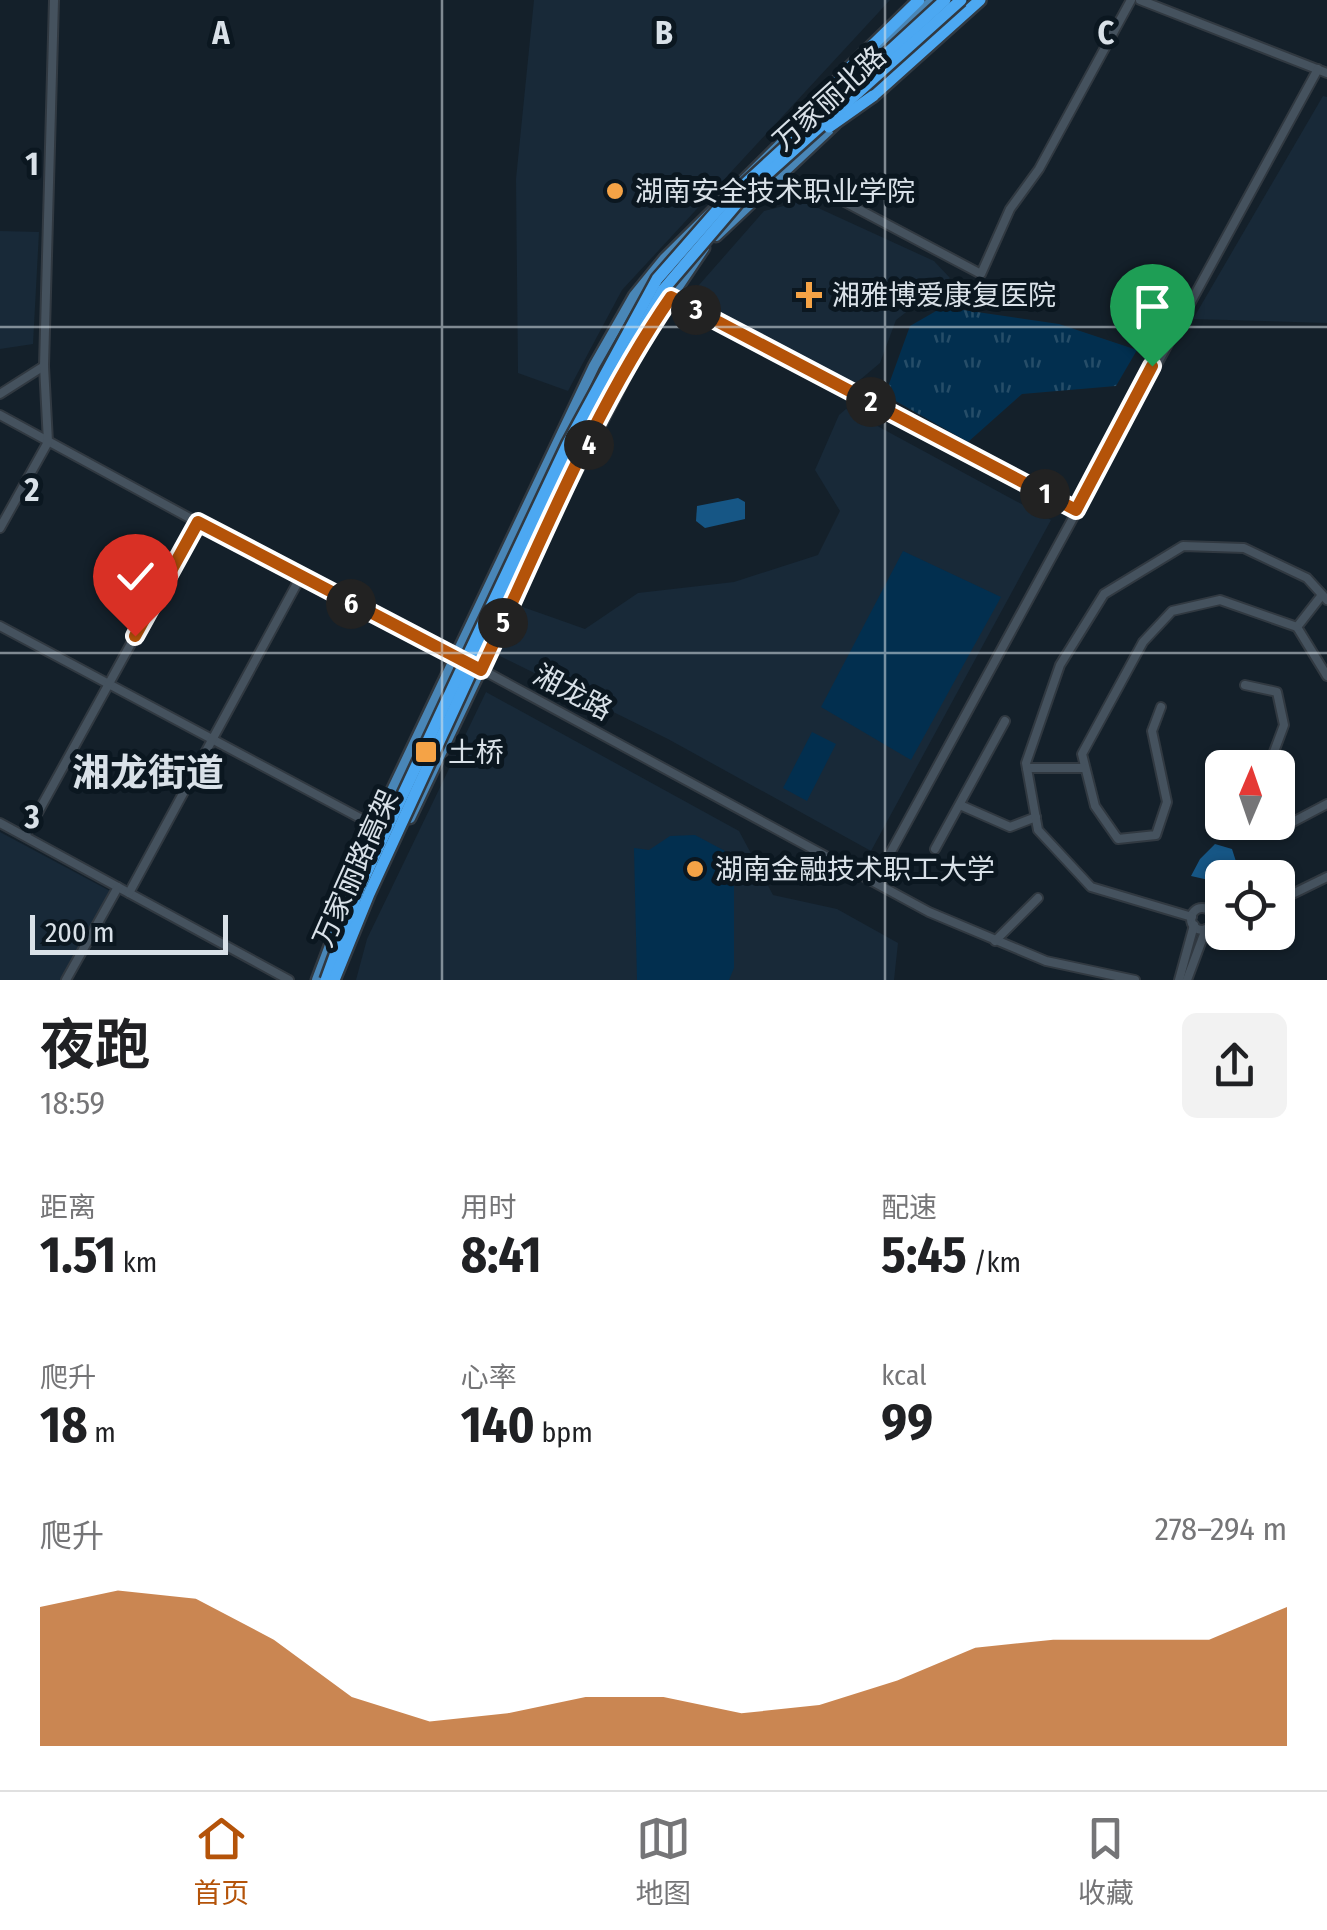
<!DOCTYPE html>
<html lang="zh">
<head>
<meta charset="utf-8">
<style>
  body { margin:0; font-family:"Fira Sans Condensed","Noto Sans SC",sans-serif; background:#f2f2f2; color:#202124; height:100vh; display:flex; flex-direction:column; font-size:38px; white-space:nowrap }
  * { box-sizing:border-box; margin:0 }
  p { font-size:32px; color:#757577 }
  .icon { flex:none; width:55px; height:55px; fill:none; stroke:currentColor; stroke-width:2; stroke-linecap:round; stroke-linejoin:round }
  .map { position:relative; height:980px; overflow:hidden }
  .drawer { display:flex; flex-direction:column; background:#fff; flex:1 }
  .drawer>* { flex:none }
  .needle { width:65px; rotate:2deg }
  .tools { position:absolute; left:1205px; top:750px; display:grid; gap:20px }
  .tools a { display:grid; place-items:center; width:90px; height:90px; border-radius:15px; background:#fff; box-shadow:0 2px 8px #0004; font-size:50px }
  .scale { position:absolute; left:30px; bottom:25px; width:198px; box-sizing:border-box; padding-left:10px; border:5px solid #d9e1e8; border-top:0; font-size:28px; line-height:35px; white-space:nowrap; color:#d9e1e8; -webkit-text-stroke:8px #0b1720; paint-order:stroke }
  .pin { position:absolute; display:grid; place-items:center; width:85px; height:85px; color:#fff; margin:-102px -42px; border-radius:50% 50% 50% 0; rotate:-45deg; box-shadow:0 0 10px #0007 }
  .pin .icon { rotate:45deg }
  .km { position:absolute; width:50px; height:50px; margin:-25px; border-radius:50%; background:#222; color:#fff; font-size:28px; line-height:50px; text-align:center }
  .round { display:grid; place-items:center; flex:none; width:105px; height:105px; border-radius:15px; background:#f2f2f2 }
  .overview { display:flex; align-items:center; justify-content:space-between; height:170px; padding:0 40px }
  h1 { font-size:55px; font-weight:700; line-height:75px }
  .figures { display:grid; grid-template-columns:repeat(3,1fr); gap:15px; height:170px; padding:10px 40px }
  .figures div { display:grid; align-content:center }
  .figures b { font-size:50px; font-weight:700 }
  .figures small { font-size:28px; font-weight:400 }
  .figures p { font-size:28px }
  .chart { height:280px; padding:20px 40px }
  .chart p { display:flex; justify-content:space-between }
  .chart svg { width:100%; height:180px; margin-top:10px; fill:#b45309; opacity:.7 }
  .tabs { display:flex; justify-content:space-around; align-items:center; height:140px; border-top:2px solid #e0e0e0; background:#fff; font-size:28px; color:#757577 }
  .tabs a { display:grid; justify-items:center; gap:5px }
  .tabs .on { color:#b45309 }
  .map>svg:first-child { display:block }
  .built { fill:#182938 }
  .grass { fill:url(#grass-tufts) }
  .green { fill:#022f4f }
  .water { fill:#165685 }
  .lines { fill:none; stroke-linecap:round; stroke-linejoin:round }
  .minor-casing { stroke:#313941; stroke-width:12 }
  .major-casing { stroke:#313941; stroke-width:15 }
  .highway-casing { stroke:#313941; stroke-width:16 }
  .minor { stroke:#45525e; stroke-width:8 }
  .major { stroke:#4986b7; stroke-width:10 }
  .highway { stroke:#4ca8f2; stroke-width:11 }
  .highway-bridge-casing { stroke:#313941; stroke-width:16; stroke-linecap:butt }
  .highway-bridge { stroke:#4ca8f2; stroke-width:11 }
  .route-casing { stroke:#fff; stroke-width:20 }
  .route { stroke:#b45309; stroke-width:12 }
  .grid { fill:none; stroke:#d9e1e8; stroke-width:2.5; stroke-opacity:0.55 }
  .poi-dot { fill:#f5a346; stroke:#0b1720; stroke-width:4 }
  .labels { text-anchor:middle; stroke-width:10; stroke-linejoin:round; paint-order:stroke }
  .street-label { font-size:28px; fill:#d9e1e8; stroke:#0b1720 }
  .poi-label { font-size:28px; fill:#d9e1e8; stroke:#0b1720; text-anchor:start }
  .district-label { font-size:38px; font-weight:bold; fill:#d9e1e8; stroke:#0b1720 }
  .grid-label { font-size:32px; text-anchor:middle; font-weight:bold; fill:#d9e1e8; stroke:#0b1720; stroke-width:10; stroke-linejoin:round; paint-order:stroke }
</style>
</head>
<body>
<div class="map">
<svg width="1327" height="980" viewBox="0 0 1327 980">
  <defs>
    <pattern id="grass-tufts" width="24" height="20" patternUnits="userSpaceOnUse" patternTransform="scale(2.5)"><rect width="24" height="20" fill="#022f4f"/><path d="M3 7l-1-3M5 7V3M7 7l1-3M15 17l-1-3M17 17v-4M19 17l1-3" fill="none" stroke="#264d68"/></pattern>
  </defs>
  <rect width="100%" height="100%" fill="#14202a"/>
  <g class="built">
    <path d="M534,0H890L622,290L568,391L518,373L516,179Z"/>
    <path d="M1323,96L1327,97V323L1193,319Z"/>
    <path d="M803,201L934,261L950,278L896,320L880,363L848,390L685,301L764,211Z"/>
    <path d="M0,231L39,232L33,344L0,349Z"/>
    <path d="M846,409L1051,520L871,851L668,739L496,654L520,606L585,629L638,593L734,582L818,555L840,511L815,470L839,415Z"/>
    <path d="M486,692L739,831L773,895L837,909L898,943L894,980H356L367,939Z"/>
    <path d="M0,832L110,891L104,914L67,980H0Z"/>
  </g>
  <path class="grass" d="M943,307L1059,324L1137,350L1116,386L1022,394L968,442L885,395L910,326Z"/>
  <g class="green">
    <path d="M903,551L1001,597L911,760L821,707Z"/>
    <path d="M812,732L836,744L807,801L783,788Z"/>
    <path d="M695,835L725,851L734,873V968L729,980H637L634,848L649,850L670,836Z"/>
  </g>
  <g class="water">
    <path d="M738,498L745,502V519L705,528L696,521L697,506Z"/>
    <path d="M1215,844L1232,849L1241,877L1222,878V883L1191,876L1200,859Z"/>
  </g>
  <g class="lines">
    <defs>
      <g id="minor">
        <path d="M1140,0L1327,73"/>
        <path d="M793,188L824,191L981,274L1010,209L1039,169L1131,0"/>
        <path d="M671,297L1077,510"/>
        <path d="M0,394L44,366"/>
        <path d="M0,415L300,578L460,658"/>
        <path d="M0,528L48,442L44,366L54,0"/>
        <path d="M1322,595L1297,627L1327,676"/>
        <path d="M0,626L375,826"/>
        <path d="M477,667L929,912L1046,961L1135,980"/>
        <path d="M1245,685L1277,692L1284,725L1268,768"/>
        <path d="M1161,707L1152,731L1167,802L1156,835L1118,839L1095,806L1082,754L1143,642L1172,611L1220,600L1297,627"/>
        <path d="M1027,768H1085"/>
        <path d="M960,805L1010,827L1036,817"/>
        <path d="M1278,817L1291,823L1327,804"/>
        <path d="M0,823L289,980"/>
        <path d="M25,836L198,522"/>
        <path d="M935,849L1005,721"/>
        <path d="M875,881L1318,69"/>
        <path d="M129,893L300,578"/>
        <path d="M1278,901L1327,877"/>
        <circle cx="1202" cy="919" r="11"/>
        <path d="M1192,917L1091,887L1038,830L1026,763L1060,665L1104,594L1183,546L1244,548L1307,578L1327,600"/>
        <path d="M995,941L1038,898"/>
        <path d="M66,980L118,887"/>
        <path d="M1179,980L1194,925"/>
        <path d="M1187,980L1206,929"/>
      </g>
      <g id="major">
        <path d="M895,69L961,10"/>
        <path d="M832,95L933,0"/>
        <path d="M716,236L835,124"/>
        <path d="M669,300L704,248"/>
        <path d="M410,818L564,494L653,322"/>
        <path d="M317,980L375,826L594,366L634,296L665,258L812,113"/>
      </g>
      <g id="highway">
        <path d="M845,72L919,0"/>
        <path d="M873,96L980,0"/>
        <path d="M648,325L671,297"/>
      </g>
    </defs>
    <use href="#minor" class="minor-casing"/>
    <use href="#major" class="major-casing"/>
    <use href="#highway" class="highway-casing"/>
    <use href="#minor" class="minor"/>
    <use href="#major" class="major"/>
    <use href="#highway" class="highway"/>
    <defs>
      <g id="highway-bridge">
        <path d="M806,119L845,72"/>
        <path d="M829,127L873,96"/>
        <path d="M326,980L359,889L445,704L568,443L657,279L721,206L945,0"/>
        <path d="M334,980L369,894L558,483L663,290L746,193L961,0"/>
      </g>
    </defs>
    <use href="#highway-bridge" class="highway-bridge-casing"/>
    <use href="#highway-bridge" class="highway-bridge"/>
  </g>
  <g class="lines">
    <defs>
      <path id="route" d="M135,636L198,522L481,670C539,547 594,408 671,297L1076,510L1152,366"/>
    </defs>
    <use href="#route" class="route-casing"/>
    <use href="#route" class="route"/>
  </g>
  <path class="grid" d="M442,0V980M885,0V980M0,327H1327M0,653H1327"/>
  <g class="poi-dot">
    <circle cx="615" cy="191" r="10"/>
    <path d="M804 280h10v10h10v10h-10v10h-10v-10h-10v-10h10z"/>
    <rect x="414" y="740" width="24" height="24" rx="5"/>
    <circle cx="695" cy="869" r="10"/>
  </g>
  <g class="labels">
    <g class="street-label">
      <text transform="translate(829 98) rotate(-42)" y="10">万家丽北路</text>
      <text transform="translate(573 692) rotate(28)" y="10">湘龙路</text>
      <text transform="translate(355 868) rotate(-66)" y="10">万家丽路高架</text>
    </g>
    <g class="poi-label">
      <text x="635" y="201">湖南安全技术职业学院</text>
      <text x="832" y="305">湘雅博爱康复医院</text>
      <text x="448" y="762">土桥</text>
      <text x="715" y="879">湖南金融技术职工大学</text>
    </g>
    <g class="district-label">
      <text x="148" y="786">湘龙街道</text>
    </g>
  </g>
  <g class="grid-label">
    <text x="221" y="44">A</text>
    <text x="664" y="44">B</text>
    <text x="1106" y="44">C</text>
    <text x="32" y="175">1</text>
    <text x="32" y="501">2</text>
    <text x="32" y="828">3</text>
  </g>
</svg>
<div class="tools">
<a><svg class="needle" viewBox="-14 -14 28 28"><path d="M0-13l5 13h-10z" fill="#e53935"/><path d="M0 13l5-13h-10z" fill="#757577"/></svg></a>
<a><svg class="icon" aria-label="locate" viewBox="0 0 24 24"><circle cx="12" cy="12" r="6"/><path d="M12 2v4M12 18v4M2 12h4M18 12h4"/></svg></a>
</div>
<div class="scale">200 m</div>
<div class="pin" style="left:1152px;top:366px;background:#1e9e55"><svg class="icon" aria-label="arrive" viewBox="0 0 24 24"><path d="M6 21V4h12l-3 4 3 4H6"/></svg></div>
<div class="pin" style="left:135px;top:636px;background:#d93025"><svg class="icon" aria-label="check" viewBox="0 0 24 24"><path d="M5 12l5 5 9-10"/></svg></div>
<b class="km" style="left:1045px;top:494px">1</b>
<b class="km" style="left:871px;top:402px">2</b>
<b class="km" style="left:696px;top:310px">3</b>
<b class="km" style="left:589px;top:445px">4</b>
<b class="km" style="left:503px;top:623px">5</b>
<b class="km" style="left:351px;top:604px">6</b>
</div>
<section class="drawer">
<div class="overview"><div><h1>夜跑</h1><p>18:59</p></div><a class="round"><svg class="icon" aria-label="share" viewBox="0 0 24 24"><path d="M12 15V3M7 8l5-5 5 5M5 13v7h14v-7"/></svg></a></div>
<div class="figures">
<div><p>距离</p><b>1.51<small> km</small></b></div>
<div><p>用时</p><b>8:41</b></div>
<div><p>配速</p><b>5:45<small> /km</small></b></div>
</div>
<div class="figures">
<div><p>爬升</p><b>18<small> m</small></b></div>
<div><p>心率</p><b>140<small> bpm</small></b></div>
<div><p>kcal</p><b>99</b></div>
</div>
<div class="chart"><p><span>爬升</span>278–294 m</p>
<svg viewBox="0 0 160 44" preserveAspectRatio="none"><path d="M0 44V10L10 6L20 8L30 18L40 32L50 38L60 36L70 32L80 32L90 36L100 34L110 28L120 20L130 18L140 18L150 18L160 10V44z"/></svg>
</div>
</section>
<nav class="tabs">
<a class="on"><svg class="icon" aria-label="home" viewBox="0 0 24 24"><path d="M3 11l9-7 9 7M6 9v11h12V9"/></svg>首页</a>
<a><svg class="icon" aria-label="map" viewBox="0 0 24 24"><path d="M3 6l6-2 6 2 6-2v14l-6 2-6-2-6 2zM9 4v14M15 6v14"/></svg>地图</a>
<a><svg class="icon" aria-label="saved" viewBox="0 0 24 24"><path d="M7 4h10v16l-5-4-5 4z"/></svg>收藏</a>
</nav>
</body>
</html>
